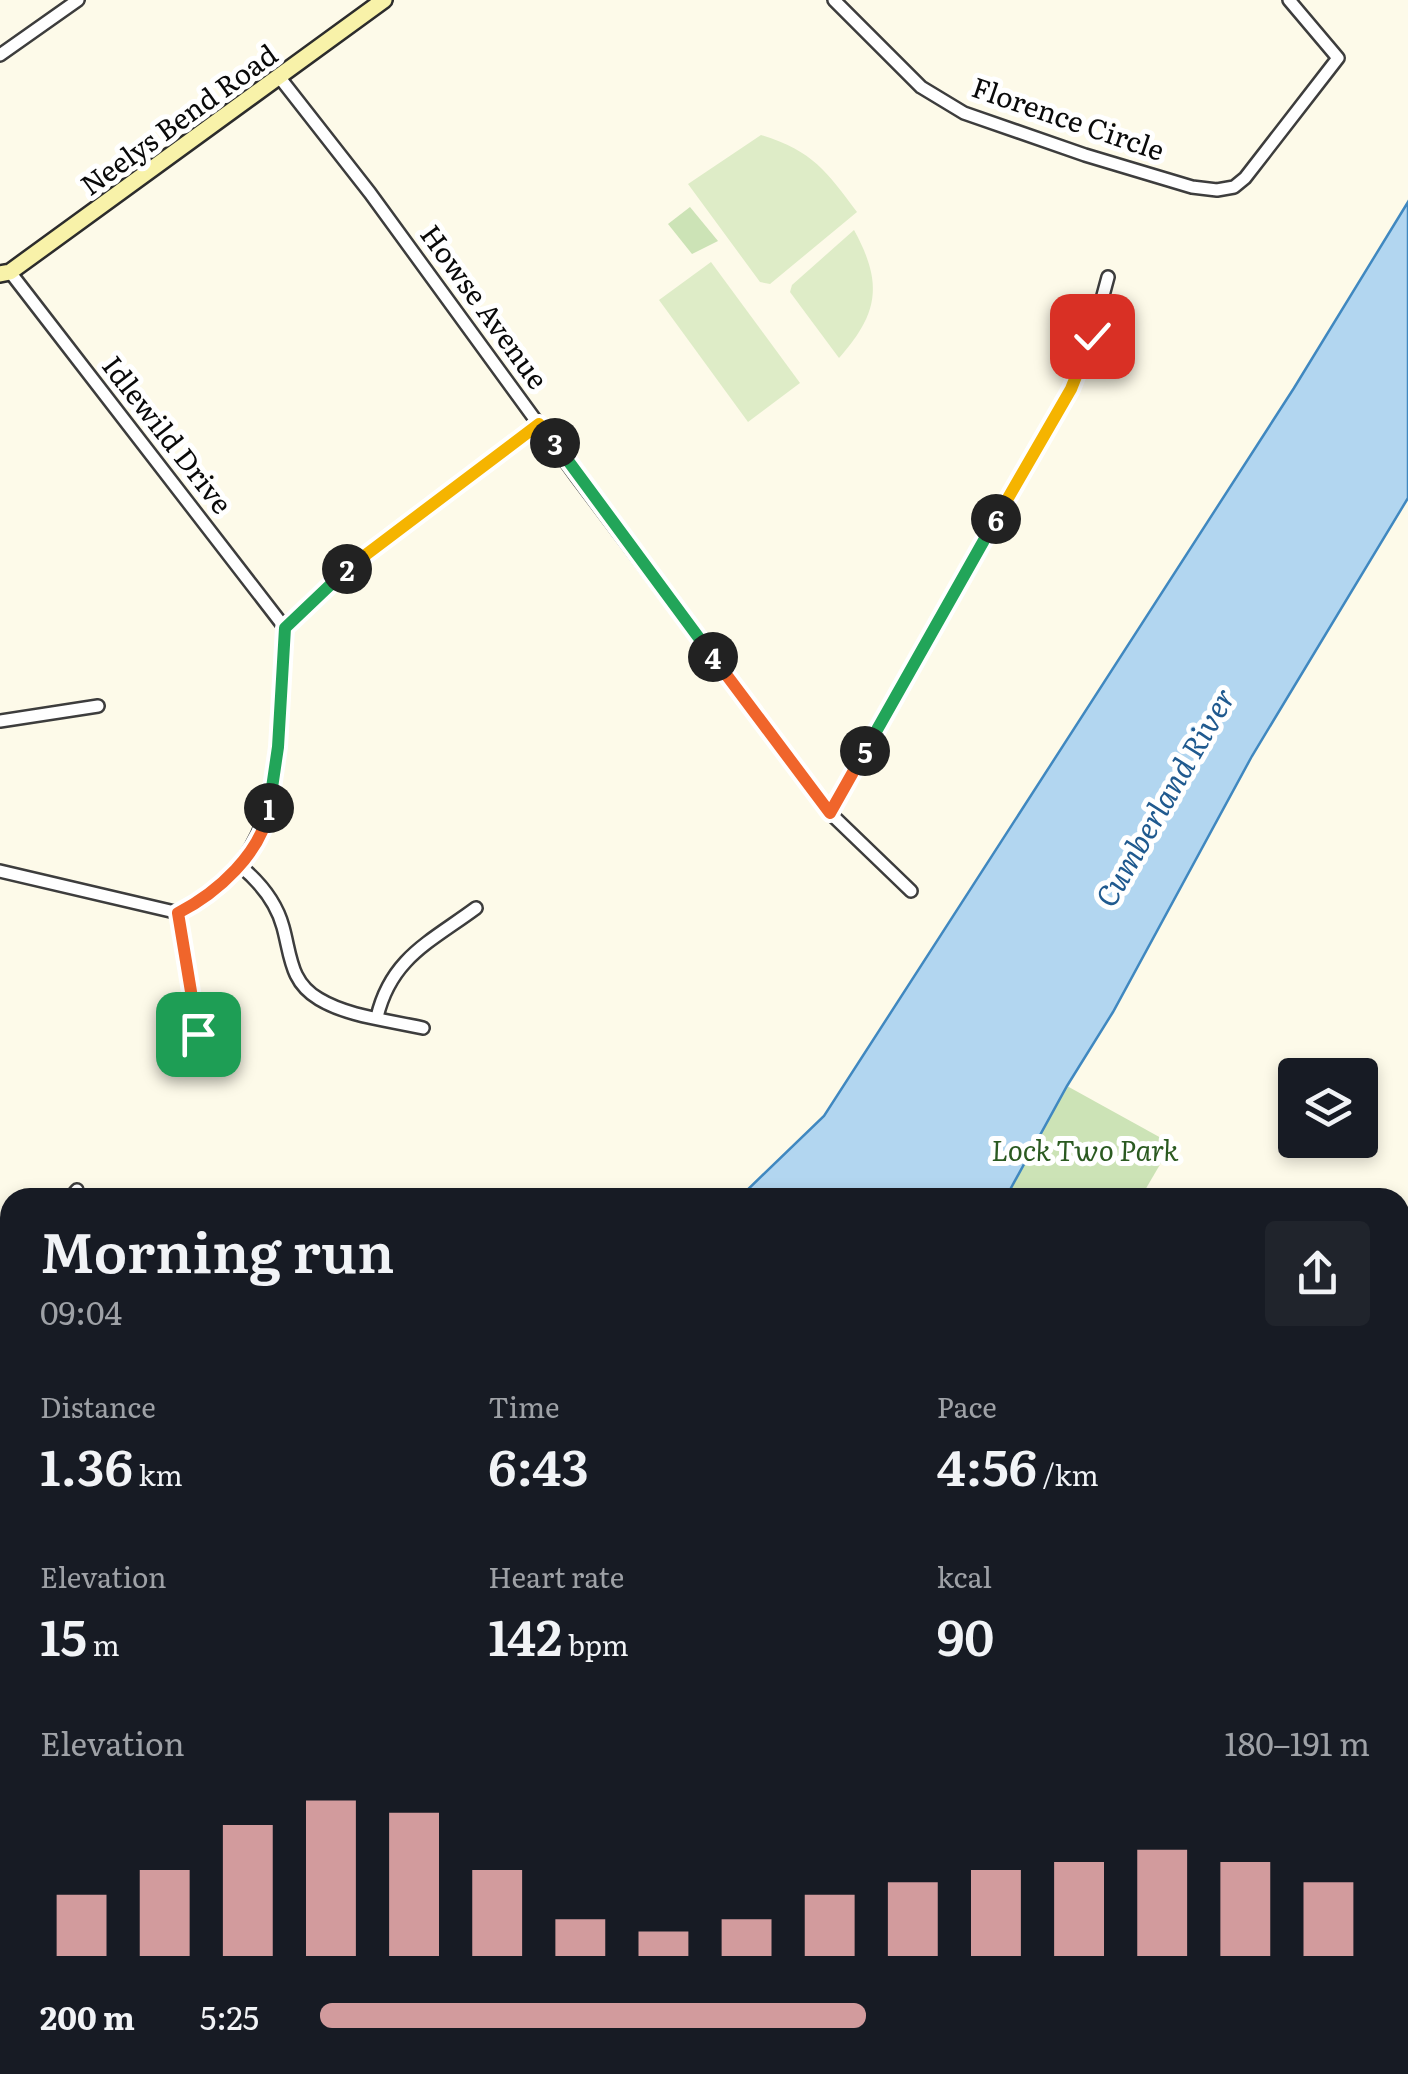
<!DOCTYPE html>
<html lang="en">
<head>
<meta charset="utf-8">
<style>
  body { margin:0; font-family:Literata,serif; background:#20242c; color:#f1f3f6; height:100vh; display:flex; flex-direction:column; font-size:38px; white-space:nowrap }
  * { box-sizing:border-box; margin:0 }
  p { font-size:32px; color:#9ea1a6 }
  .icon { flex:none; width:55px; height:55px; fill:none; stroke:currentColor; stroke-width:2; stroke-linecap:round; stroke-linejoin:round }
  .map { position:relative; flex:1; overflow:hidden }
  .sheet { position:absolute; left:0px; top:1188px; width:1410px; height:888px; display:flex; flex-direction:column; background:#171b24; border-radius:30px 30px 0 0; box-shadow:0 5px 15px #0003 }
  .sheet>* { flex:none }
  .tools { position:absolute; left:1278px; top:1058px; display:grid; gap:20px }
  .tools a { display:grid; place-items:center; width:100px; height:100px; border-radius:10px; background:#171b24; box-shadow:0 5px 15px #0003; font-size:50px }
  .pin { position:absolute; display:grid; place-items:center; width:85px; height:85px; color:#fff; margin:-42px; border-radius:20px; box-shadow:0 5px 15px #0006 }
  .km { position:absolute; width:50px; height:50px; margin:-25px; border-radius:50%; background:#222; color:#fff; font-size:28px; line-height:50px; text-align:center }
  .round { display:grid; place-items:center; flex:none; width:105px; height:105px; border-radius:10px; background:#20242c }
  .summary { display:flex; align-items:center; justify-content:space-between; height:170px; padding:0 40px }
  h1 { font-size:55px; font-weight:600; line-height:75px }
  .figures { display:grid; grid-template-columns:repeat(3,1fr); gap:15px; height:170px; padding:10px 40px }
  .figures div { display:grid; align-content:center }
  .figures b { font-size:50px; font-weight:600 }
  .figures small { font-size:28px; font-weight:400 }
  .figures p { font-size:28px }
  .chart { height:280px; padding:20px 40px }
  .chart p { display:flex; justify-content:space-between }
  .chart svg { width:100%; height:180px; margin-top:10px; stroke:#d29b9d; stroke-width:6 }
  ul { padding:0 40px; list-style:none; font-size:32px }
  li { display:grid; grid-template-columns:160px 120px 1fr; align-items:center; height:75px }
  li i { height:25px; border-radius:12px; background:#d29b9d }
  .map>svg:first-child { display:block }
  .green { fill:#cce3b6 }
  .pitch { fill:#deecc7 }
  .water { fill:#b2d6f0; stroke:#4088c0; stroke-width:2.5 }
  .lines { fill:none; stroke-linecap:round; stroke-linejoin:round }
  .street-casing { stroke:#3d3d3d; stroke-width:16 }
  .secondary-casing { stroke:#2c2c2c; stroke-width:20 }
  .street { stroke:#fff; stroke-width:11 }
  .secondary { stroke:#f8f2a9; stroke-width:15 }
  .split-1-casing { stroke:#fff; stroke-width:20 }
  .split-2-casing { stroke:#fff; stroke-width:20 }
  .split-3-casing { stroke:#fff; stroke-width:20 }
  .split-4-casing { stroke:#fff; stroke-width:20 }
  .split-5-casing { stroke:#fff; stroke-width:20 }
  .split-6-casing { stroke:#fff; stroke-width:20 }
  .split-7-casing { stroke:#fff; stroke-width:20 }
  .split-1 { stroke:#f0652b; stroke-width:12 }
  .split-2 { stroke:#22a559; stroke-width:12 }
  .split-3 { stroke:#f5b400; stroke-width:12 }
  .split-4 { stroke:#22a559; stroke-width:12 }
  .split-5 { stroke:#f0652b; stroke-width:12 }
  .split-6 { stroke:#22a559; stroke-width:12 }
  .split-7 { stroke:#f5b400; stroke-width:12 }
  .labels { text-anchor:middle; stroke-width:10; stroke-linejoin:round; paint-order:stroke }
  .street-label { font-size:28px; fill:#0a0a0a; stroke:#fff }
  .park-label { font-size:28px; font-style:italic; fill:#2b5a21; stroke:#fff }
  .water-label { font-size:30px; font-style:italic; fill:#205a8f; stroke:#fff }
</style>
</head>
<body>
<div class="map">
<svg width="1408" height="2074" viewBox="0 0 1408 2074">
  <rect width="100%" height="100%" fill="#fdfae9"/>
  <g class="green">
    <path d="M690,207L718,241L692,254L668,224Z"/>
    <path d="M1067,1086L1172,1144L1141,1197L1006,1198Z"/>
  </g>
  <g class="pitch">
    <path d="M761,135C813,151 826,171 857,212L770,284L760,282L688,184Z"/>
    <path d="M854,230C883,283 879,313 839,358L790,292L792,285Z"/>
    <path d="M711,262L800,383L748,422L659,300Z"/>
  </g>
  <g class="water">
    <path d="M1408,202V498L1252,756L1113,1012L1067,1086L1006,1197H740L824,1116L1294,388Z"/>
    <path d="M673,2065H859L860,2074H674Z"/>
    <path d="M1177,2065H1295L1299,2074H1177Z"/>
  </g>
  <g class="lines">
    <defs>
      <g id="street">
        <path d="M834,0L921,87L964,113L1085,155L1192,187L1217,190L1234,187L1245,178L1338,58L1289,0"/>
        <path d="M0,55L78,0"/>
        <path d="M280,78L370,193L577,477L830,813L911,891"/>
        <path d="M10,272L285,628"/>
        <path d="M285,628L345,570L539,424"/>
        <path d="M0,721L98,706"/>
        <path d="M830,813L1071,389L1092,336L1108,277"/>
        <path d="M239,865C260,882 276,901 283,927C291,956 290,982 319,999C349,1017 389,1020 423,1028"/>
        <path d="M0,871L179,913C298,852 272,740 285,628"/>
        <path d="M179,913L198,1034"/>
        <path d="M377,1017C391,958 430,942 476,908"/>
        <path d="M70,1198L77,1190"/>
        <path d="M0,1271L10,1261"/>
        <path d="M0,1373L10,1382"/>
        <path d="M1400,1439L1408,1443"/>
        <path d="M1400,1540L1408,1545"/>
        <path d="M1400,1660L1408,1645"/>
        <path d="M0,1737L10,1781"/>
        <path d="M1400,1855L1408,1859"/>
        <path d="M0,2035L10,2032"/>
        <path d="M291,2065L292,2074"/>
        <path d="M558,2065L560,2074"/>
        <path d="M920,2065L922,2074"/>
        <path d="M1109,2065L1110,2074"/>
        <path d="M1374,2065L1378,2074"/>
      </g>
      <path id="secondary" d="M0,274L10,272L384,0"/>
    </defs>
    <use href="#street" class="street-casing"/>
    <use href="#secondary" class="secondary-casing"/>
    <use href="#street" class="street"/>
    <use href="#secondary" class="secondary"/>
  </g>
  <g class="lines">
    <defs>
      <path id="split-1" d="M198,1034L178,913C217,893 262,853 269,808"/>
      <path id="split-2" d="M269,808L278,747L285,628L347,569"/>
      <path id="split-3" d="M347,569L539,424L555,443"/>
      <path id="split-4" d="M555,443L713,657"/>
      <path id="split-5" d="M713,657L830,813L865,751"/>
      <path id="split-6" d="M865,751L996,519"/>
      <path id="split-7" d="M996,519L1071,389L1092,336"/>
    </defs>
    <use href="#split-1" class="split-1-casing"/>
    <use href="#split-2" class="split-2-casing"/>
    <use href="#split-3" class="split-3-casing"/>
    <use href="#split-4" class="split-4-casing"/>
    <use href="#split-5" class="split-5-casing"/>
    <use href="#split-6" class="split-6-casing"/>
    <use href="#split-7" class="split-7-casing"/>
    <use href="#split-1" class="split-1"/>
    <use href="#split-2" class="split-2"/>
    <use href="#split-3" class="split-3"/>
    <use href="#split-4" class="split-4"/>
    <use href="#split-5" class="split-5"/>
    <use href="#split-6" class="split-6"/>
    <use href="#split-7" class="split-7"/>
  </g>
  <g class="labels">
    <g class="street-label">
      <text transform="translate(1068 119) rotate(19)" y="10">Florence Circle</text>
      <text transform="translate(179 120) rotate(-36)" y="10">Neelys Bend Road</text>
      <text transform="translate(484 307) rotate(54)" y="10">Howse Avenue</text>
      <text transform="translate(167 435) rotate(52)" y="10">Idlewild Drive</text>
    </g>
    <g class="park-label">
      <text x="1085" y="1161">Lock Two Park</text>
    </g>
    <g class="water-label">
      <text transform="translate(1166 798) rotate(-60)" y="10">Cumberland River</text>
    </g>
  </g>
</svg>
<div class="tools">
<a><svg class="icon" aria-label="layers" viewBox="0 0 24 24"><path d="M12 4l9 5-9 5-9-5zM3 14l9 5 9-5"/></svg></a>
</div>
<div class="pin" style="left:198px;top:1034px;background:#1e9e55"><svg class="icon" aria-label="arrive" viewBox="0 0 24 24"><path d="M6 21V4h12l-3 4 3 4H6"/></svg></div>
<div class="pin" style="left:1092px;top:336px;background:#d93025"><svg class="icon" aria-label="check" viewBox="0 0 24 24"><path d="M5 12l5 5 9-10"/></svg></div>
<b class="km" style="left:269px;top:808px">1</b>
<b class="km" style="left:347px;top:569px">2</b>
<b class="km" style="left:555px;top:443px">3</b>
<b class="km" style="left:713px;top:657px">4</b>
<b class="km" style="left:865px;top:751px">5</b>
<b class="km" style="left:996px;top:519px">6</b>
<section class="sheet">
<div class="summary"><div><h1>Morning run</h1><p>09:04</p></div><a class="round"><svg class="icon" aria-label="share" viewBox="0 0 24 24"><path d="M12 15V3M7 8l5-5 5 5M5 13v7h14v-7"/></svg></a></div>
<div class="figures">
<div><p>Distance</p><b>1.36<small> km</small></b></div>
<div><p>Time</p><b>6:43</b></div>
<div><p>Pace</p><b>4:56<small> /km</small></b></div>
</div>
<div class="figures">
<div><p>Elevation</p><b>15<small> m</small></b></div>
<div><p>Heart rate</p><b>142<small> bpm</small></b></div>
<div><p>kcal</p><b>90</b></div>
</div>
<div class="chart"><p><span>Elevation</span>180–191 m</p>
<svg viewBox="0 0 160 44" preserveAspectRatio="none"><path d="M5 44V29M15 44V23M25 44V12M35 44V6M45 44V9M55 44V23M65 44V35M75 44V38M85 44V35M95 44V29M105 44V26M115 44V23M125 44V21M135 44V18M145 44V21M155 44V26"/></svg>
</div>
<ul>
<li><b>200 m</b>5:25<i style="width:52%"></i></li>
</ul>
</section>
</div>
</body>
</html>
